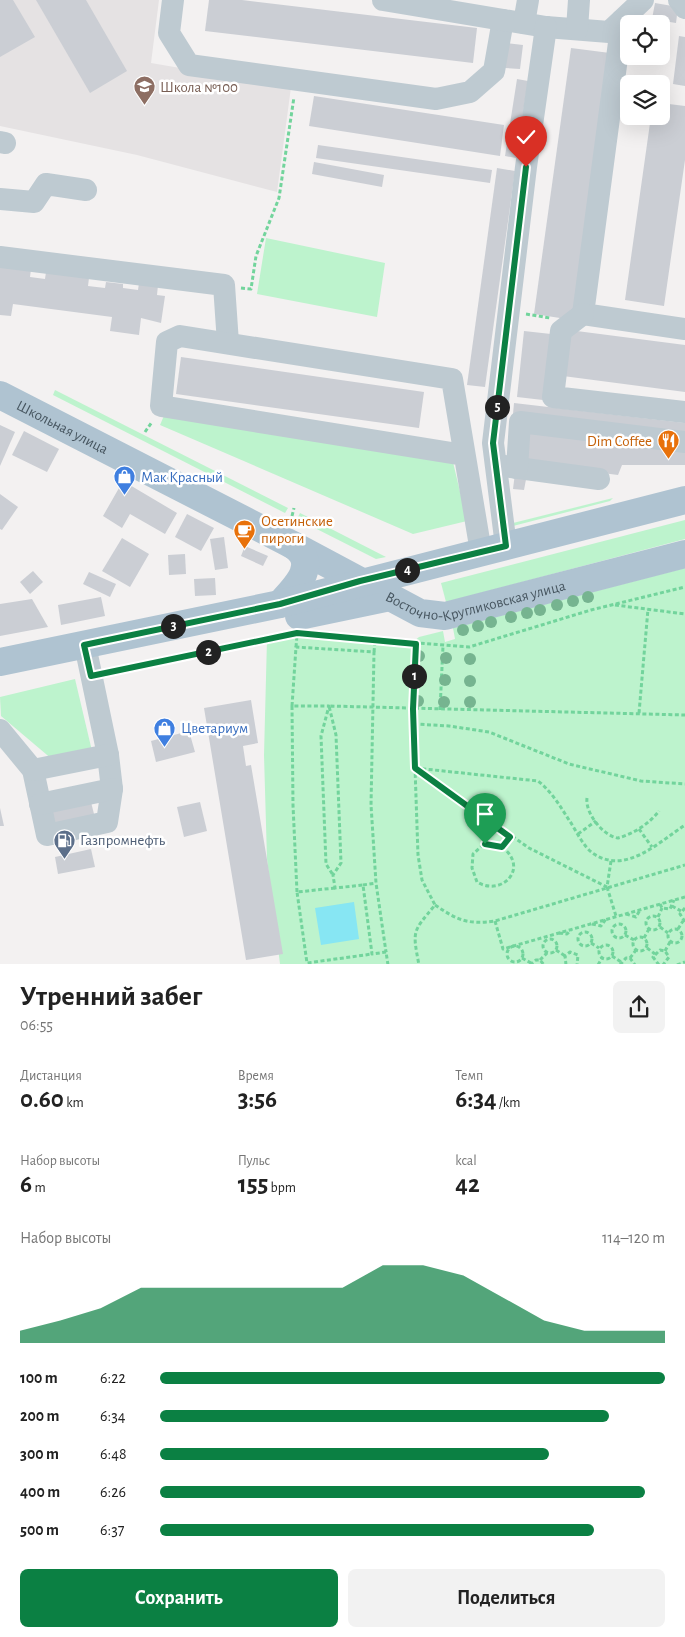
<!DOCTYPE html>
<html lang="ru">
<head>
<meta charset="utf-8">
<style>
  body { margin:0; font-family:"Alegreya Sans",sans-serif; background:#f2f2f2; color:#222; height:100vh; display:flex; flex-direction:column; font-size:19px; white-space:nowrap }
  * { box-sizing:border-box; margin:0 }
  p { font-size:16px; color:#767676 }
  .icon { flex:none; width:28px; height:28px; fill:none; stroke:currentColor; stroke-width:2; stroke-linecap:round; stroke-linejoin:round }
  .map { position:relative; height:964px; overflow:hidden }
  .details { display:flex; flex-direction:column; background:#fff; flex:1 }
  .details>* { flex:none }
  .fabs { position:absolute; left:620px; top:15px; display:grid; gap:10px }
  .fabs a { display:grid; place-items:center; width:50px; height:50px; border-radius:8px; background:#fff; box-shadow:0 5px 20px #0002; font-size:25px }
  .pin { position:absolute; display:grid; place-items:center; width:42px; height:42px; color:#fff; margin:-51px -21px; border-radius:50% 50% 50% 0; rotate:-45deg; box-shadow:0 0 5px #0007 }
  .pin .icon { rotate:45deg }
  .km { position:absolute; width:25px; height:25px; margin:-12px; border-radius:50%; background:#222; color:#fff; font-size:14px; line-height:25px; text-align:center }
  .round { display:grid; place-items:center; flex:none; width:52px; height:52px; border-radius:8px; background:#f2f2f2 }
  .overview { display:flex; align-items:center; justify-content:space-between; height:85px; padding:0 20px }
  h1 { font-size:28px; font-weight:700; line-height:38px }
  .figures { display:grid; grid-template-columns:repeat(3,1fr); gap:8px; height:85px; padding:5px 20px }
  .figures div { display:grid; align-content:center }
  .figures b { font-size:25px; font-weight:700 }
  .figures small { font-size:14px; font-weight:400 }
  .figures p { font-size:14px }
  .chart { height:140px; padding:10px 20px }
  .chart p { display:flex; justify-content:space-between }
  .chart svg { width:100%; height:90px; margin-top:5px; fill:#0b8043; opacity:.7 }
  .button { display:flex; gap:10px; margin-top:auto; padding:10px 20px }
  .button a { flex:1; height:58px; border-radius:8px; background:#0b8043; color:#fff; font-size:20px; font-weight:700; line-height:58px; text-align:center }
  .button a+a { background:#f2f2f2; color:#222 }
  ul { padding:0 20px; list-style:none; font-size:16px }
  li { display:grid; grid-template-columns:80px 60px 1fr; align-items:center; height:38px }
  li i { height:12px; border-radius:6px; background:#0b8043 }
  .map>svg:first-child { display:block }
  .education { fill:#e5e2e3 }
  .green { fill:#bdf3cd }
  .water { fill:#87e6f3 }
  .building { fill:#cbced4 }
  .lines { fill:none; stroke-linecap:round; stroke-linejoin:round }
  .path { stroke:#72d49c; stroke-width:3; stroke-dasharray:4 2.5; stroke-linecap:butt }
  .minor { stroke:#becad1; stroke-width:22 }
  .major { stroke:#afc3d1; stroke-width:28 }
  .tree { fill:#76b490 }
  .route-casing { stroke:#fff; stroke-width:10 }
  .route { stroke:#0b8043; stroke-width:6 }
  .labels { text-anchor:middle; stroke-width:5; stroke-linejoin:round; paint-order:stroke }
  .education-label { font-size:15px; fill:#785e54; stroke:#fff; text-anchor:start }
  .street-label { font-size:15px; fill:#475660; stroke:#fff }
  .food-label { font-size:15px; fill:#c56008; stroke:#fff; text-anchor:end }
  .shop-label { font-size:15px; fill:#366cbe; stroke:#fff; text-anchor:start }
  .service-label { font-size:15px; fill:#4e5e75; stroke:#fff; text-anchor:start }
</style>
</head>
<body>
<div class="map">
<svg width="685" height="965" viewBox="0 0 685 965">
  <rect width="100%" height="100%" fill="#f3f1f1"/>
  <path class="education" d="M0,0H159L151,63L291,87L277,192L137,155L0,126Z"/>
  <g class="green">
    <path d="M266,238L385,263L377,317L257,294Z"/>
    <path d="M55,390L288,508L285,513L53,395Z"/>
    <path d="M166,411L452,458L467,521L413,534L160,425Z"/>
    <path d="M613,498L610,501L513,526L509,524Z"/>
    <path d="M300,513L386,557L376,559L297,519Z"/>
    <path d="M685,520V539L446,602L441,583Z"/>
    <path d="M685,568V964H280L267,859L264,755L267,639L293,631L414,641L419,637L443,631L445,642L455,639L453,628Z"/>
    <path d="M75,679L92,751L53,760L1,716L0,697Z"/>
  </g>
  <path class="water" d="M354,902L359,939L321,945L315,908Z"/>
  <g class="building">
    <path d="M0,0H13L35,37L0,57Z"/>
    <path d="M36,0H86L127,71L90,93Z"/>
    <path d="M209,0H242L477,28L473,63L205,31Z"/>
    <path d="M655,3L678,7L676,23L652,19Z"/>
    <path d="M679,36L685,37V86L673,84Z"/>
    <path d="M507,43L523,45L520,69L505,68Z"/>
    <path d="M571,48L610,53L573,320L534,314Z"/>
    <path d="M517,79L528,81L516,158L505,156Z"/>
    <path d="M314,96L504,125L500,156L309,126Z"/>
    <path d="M661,103L685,106V160L664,306L625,300L651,116H661Z"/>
    <path d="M318,145L492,170L490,183L316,158Z"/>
    <path d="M314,162L384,175L382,187L312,174Z"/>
    <path d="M497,168L515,171L485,387L467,385Z"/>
    <path d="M0,266L31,269L30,277L45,279L46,272L89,278L88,286L105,288L106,282L123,284V288L138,290L139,283L158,285L157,295L165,296L161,323L141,318L139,335L110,331L112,317L13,304L11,316L0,315Z"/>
    <path d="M569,330L685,345V392L563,376Z"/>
    <path d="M524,331L551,334L543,400L517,397Z"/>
    <path d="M181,357L424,392L419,428L176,394Z"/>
    <path d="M514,403L685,423V434L513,414Z"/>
    <path d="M0,425L15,432L0,466Z"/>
    <path d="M24,431L59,449L47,472L12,455Z"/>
    <path d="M528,433L685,450V465H622L618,475L525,463Z"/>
    <path d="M515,473L527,474L524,490L513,489Z"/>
    <path d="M123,481L177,513L165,534L130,514L122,528L103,516Z"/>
    <path d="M0,494L18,507L2,530L0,529Z"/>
    <path d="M187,514L214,528L201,551L175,537Z"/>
    <path d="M224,537L228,568L215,570L210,539Z"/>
    <path d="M122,538L149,554L130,587L102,571Z"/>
    <path d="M245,546L268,556L263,566L241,556Z"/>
    <path d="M185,554L186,574L169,575L168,555Z"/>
    <path d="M33,571L43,582L30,594L20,582Z"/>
    <path d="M89,572L116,584L110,597L83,584Z"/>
    <path d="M215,578L216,595L195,596L194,579Z"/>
    <path d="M101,597L105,616L61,625L58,605Z"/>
    <path d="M32,599L48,627L0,636V604Z"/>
    <path d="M251,700L258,743L243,746L246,766L251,765L283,954L246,960L204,708Z"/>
    <path d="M189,731L195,752L156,762L151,741Z"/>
    <path d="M91,802L95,818L56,826L52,811Z"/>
    <path d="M200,802L207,831L184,837L177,807Z"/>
    <path d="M0,808L4,826H0Z"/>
    <path d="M91,849L95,867L58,874L55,857Z"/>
  </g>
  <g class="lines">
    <g class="path">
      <path d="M241,288L251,289L256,256L279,198L294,97"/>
      <path d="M526,314L550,318"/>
      <path d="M145,432L152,422"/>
      <path d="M292,516L294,508"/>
      <path d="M615,605L685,614"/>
      <path d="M317,635L469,647L591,610L685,587"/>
      <path d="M416,644L413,709L418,855L422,880L435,905C413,932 412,929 419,965"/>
      <path d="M296,647L297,635"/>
      <path d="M374,652L375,641"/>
      <path d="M108,673L291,635"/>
      <path d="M292,706L296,647L374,652L371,805L376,883L386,952"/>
      <path d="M440,710L443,646"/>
      <path d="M639,713L648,609"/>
      <path d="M414,724L449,726L489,732L569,764L641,781L685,784"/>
      <path d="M587,798C585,813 603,836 618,838C633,834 649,824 659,811"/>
      <path d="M639,829L652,847"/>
      <path d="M578,834L596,821"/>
      <path d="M502,847C530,868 502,897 477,882L472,868L473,854L485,843L502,847L511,837"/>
      <path d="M611,861L607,887L529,848L415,768L538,781C552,792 560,806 569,820C576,830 583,847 594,854C626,875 659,842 685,825"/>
      <path d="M363,885L376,883"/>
      <path d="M607,887L616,916"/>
      <path d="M335,888L297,892L307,963L372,954"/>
      <path d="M297,892L293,805L292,706H329L321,736L326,864L333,875"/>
      <path d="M660,904L662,908L670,909L674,900"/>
      <path d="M435,905C457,920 468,925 495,921L685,865"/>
      <path d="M672,906L681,911"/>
      <path d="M685,908L680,914L685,922"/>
      <path d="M626,914L636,917L640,910"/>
      <circle cx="653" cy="923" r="7"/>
      <path d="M658,917L662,908"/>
      <path d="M495,921L503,949L685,897"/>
      <circle cx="619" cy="931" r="7"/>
      <path d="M592,924L601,926L606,919"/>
      <path d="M660,927L668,933"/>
      <circle cx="675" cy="936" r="7"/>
      <path d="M678,929L683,921"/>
      <circle cx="585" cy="939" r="7"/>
      <path d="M559,933L567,934L571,930"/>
      <path d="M625,935L634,940"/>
      <circle cx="640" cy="944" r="7"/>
      <path d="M644,938L649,929"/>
      <circle cx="550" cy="946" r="7"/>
      <path d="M591,943L599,948"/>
      <circle cx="606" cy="952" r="7"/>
      <circle cx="515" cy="954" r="8"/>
      <path d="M647,948L655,954"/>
      <path d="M556,950L565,956"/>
      <path d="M665,951L670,942"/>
      <path d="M612,956L621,962"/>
      <path d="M522,958L531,963"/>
      <path d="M630,958L636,950"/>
      <path d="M540,960L547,953"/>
      <path d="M388,965L386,952L372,954L363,885L335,888L333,875L341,863L336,735L329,706L685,715"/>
      <path d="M530,965L536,960H540L544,965"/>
      <path d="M566,965L565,956L570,952L578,955L577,965"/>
      <path d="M598,965L602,958"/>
      <path d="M620,965L626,958H630L635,965"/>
      <path d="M659,965L653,957L660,950L665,951L669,957L663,965"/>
      <path d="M677,965L685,962"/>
    </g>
    <g class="minor">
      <path d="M173,0L169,33L189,65L436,99L470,92L494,71L503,20"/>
      <path d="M383,0L546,27L609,32L643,0"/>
      <path d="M679,0L685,8"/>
      <path d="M622,20L583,314L685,329"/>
      <path d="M524,23L528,0"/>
      <path d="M577,29L579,0"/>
      <path d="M0,142L5,143"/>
      <path d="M0,199L34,202L46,184L86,190"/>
      <path d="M0,257L224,285L228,343"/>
      <path d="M583,314L561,331L553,397L685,412"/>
      <path d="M464,455L161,406L167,342L180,336L452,379L481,552"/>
      <path d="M504,466L599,479"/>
      <path d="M517,468L520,422L685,442"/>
      <path d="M506,546L493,443L526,167L546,27"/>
      <path d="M0,730L33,770L47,835L107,822L112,789L108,755L85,645"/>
      <path d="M33,770L108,755"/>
      <path d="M40,804L112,789"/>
    </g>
    <g class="major">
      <path id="s1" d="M0,395L285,541L420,613L445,616L685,554"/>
      <path d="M280,604C296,587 320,564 293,545"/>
      <path d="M299,616L390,597"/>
      <path d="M0,662L280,604L685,500"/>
    </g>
  </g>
  <g class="tree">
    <circle cx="588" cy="597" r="6"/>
    <circle cx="573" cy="601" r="6"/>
    <circle cx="557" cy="605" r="6"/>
    <circle cx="540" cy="610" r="6"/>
    <circle cx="527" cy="613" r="6"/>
    <circle cx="511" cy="617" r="6"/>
    <circle cx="491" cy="622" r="6"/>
    <circle cx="478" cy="626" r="6"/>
    <circle cx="463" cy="630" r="6"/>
    <circle cx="419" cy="656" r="6"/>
    <circle cx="446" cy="658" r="6"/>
    <circle cx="470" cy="659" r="6"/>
    <circle cx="419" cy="680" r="6"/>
    <circle cx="445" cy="680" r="6"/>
    <circle cx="470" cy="681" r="6"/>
    <circle cx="418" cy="701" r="6"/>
    <circle cx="444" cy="702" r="6"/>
    <circle cx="470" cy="702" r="6"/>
  </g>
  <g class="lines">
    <defs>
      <path id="route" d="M485,844L502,847L510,837L415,768L413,709L416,644L297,633L91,676L84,645L280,604L360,581L506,546L493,443L526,167"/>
    </defs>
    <use href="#route" class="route-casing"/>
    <use href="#route" class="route"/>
  </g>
  <defs>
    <symbol id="school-pin" viewBox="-11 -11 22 30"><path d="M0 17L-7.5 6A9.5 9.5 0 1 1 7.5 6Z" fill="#8d6e63" stroke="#fff"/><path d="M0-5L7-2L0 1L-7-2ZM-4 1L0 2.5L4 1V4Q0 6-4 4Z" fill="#fff"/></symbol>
    <symbol id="restaurant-pin" viewBox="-11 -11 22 30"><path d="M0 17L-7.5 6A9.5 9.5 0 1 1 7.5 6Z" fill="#e8710a" stroke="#fff"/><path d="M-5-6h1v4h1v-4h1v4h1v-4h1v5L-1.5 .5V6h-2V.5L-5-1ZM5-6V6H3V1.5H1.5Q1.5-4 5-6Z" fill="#fff"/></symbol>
    <symbol id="shop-pin" viewBox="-11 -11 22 30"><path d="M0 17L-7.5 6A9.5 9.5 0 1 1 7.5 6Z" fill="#3f7fe0" stroke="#fff"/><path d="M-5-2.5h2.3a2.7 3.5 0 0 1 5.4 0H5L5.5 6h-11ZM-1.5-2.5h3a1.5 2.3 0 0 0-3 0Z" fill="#fff"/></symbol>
    <symbol id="cafe-pin" viewBox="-11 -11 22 30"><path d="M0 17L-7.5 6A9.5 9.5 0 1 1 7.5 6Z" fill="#e8710a" stroke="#fff"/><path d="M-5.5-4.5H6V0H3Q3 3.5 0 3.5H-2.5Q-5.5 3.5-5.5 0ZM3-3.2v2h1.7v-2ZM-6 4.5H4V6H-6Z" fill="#fff"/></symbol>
    <symbol id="fuel-pin" viewBox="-11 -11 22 30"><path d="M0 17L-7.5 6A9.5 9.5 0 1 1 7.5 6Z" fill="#5c6f8a" stroke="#fff"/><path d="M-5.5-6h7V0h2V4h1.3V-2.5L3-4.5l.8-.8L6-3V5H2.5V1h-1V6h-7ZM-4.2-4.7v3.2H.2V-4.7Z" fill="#fff"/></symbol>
  </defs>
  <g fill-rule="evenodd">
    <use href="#school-pin" x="132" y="74" width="25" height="34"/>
    <use href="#restaurant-pin" x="656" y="428" width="25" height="34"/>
    <use href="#shop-pin" x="112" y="464" width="25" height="34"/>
    <use href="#cafe-pin" x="232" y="518" width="25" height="34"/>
    <use href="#shop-pin" x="152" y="716" width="25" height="34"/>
    <use href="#fuel-pin" x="52" y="828" width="25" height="34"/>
  </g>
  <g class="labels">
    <g class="education-label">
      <text x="160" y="92">Школа №100</text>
    </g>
    <g class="street-label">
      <text dy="5" stroke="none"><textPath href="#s1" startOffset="70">Школьная улица</textPath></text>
      <text dy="5" stroke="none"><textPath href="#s1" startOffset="529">Восточно-Кругликовская улица</textPath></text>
    </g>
    <g class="food-label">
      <text x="652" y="446">Dim Coffee</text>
      <text x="261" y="526" text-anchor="start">Осетинские<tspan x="261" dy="17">пироги</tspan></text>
    </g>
    <g class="shop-label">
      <text x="141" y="482">Мак Красный</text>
      <text x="181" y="733">Цветариум</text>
    </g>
    <g class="service-label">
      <text x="80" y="845">Газпромнефть</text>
    </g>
  </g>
</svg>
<div class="fabs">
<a><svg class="icon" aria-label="locate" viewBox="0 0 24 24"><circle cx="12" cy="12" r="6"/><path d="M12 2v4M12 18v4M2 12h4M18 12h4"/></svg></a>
<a><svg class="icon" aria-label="layers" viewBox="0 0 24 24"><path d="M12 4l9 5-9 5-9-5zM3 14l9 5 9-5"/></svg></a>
</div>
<div class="pin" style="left:485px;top:844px;background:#1e9e55"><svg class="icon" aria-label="arrive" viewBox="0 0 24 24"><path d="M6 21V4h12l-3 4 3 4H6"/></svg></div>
<div class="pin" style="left:526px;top:167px;background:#d93025"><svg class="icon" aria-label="check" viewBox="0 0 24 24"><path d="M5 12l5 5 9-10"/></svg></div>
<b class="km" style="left:414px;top:676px">1</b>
<b class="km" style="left:208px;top:652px">2</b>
<b class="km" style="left:173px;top:626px">3</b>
<b class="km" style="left:407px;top:570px">4</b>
<b class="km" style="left:497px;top:407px">5</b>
</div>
<section class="details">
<div class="overview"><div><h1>Утренний забег</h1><p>06:55</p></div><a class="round"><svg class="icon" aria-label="share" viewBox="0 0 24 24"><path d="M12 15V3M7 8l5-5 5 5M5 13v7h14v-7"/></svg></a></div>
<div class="figures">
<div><p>Дистанция</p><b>0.60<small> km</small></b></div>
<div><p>Время</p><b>3:56</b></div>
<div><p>Темп</p><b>6:34<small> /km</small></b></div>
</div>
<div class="figures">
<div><p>Набор высоты</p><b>6<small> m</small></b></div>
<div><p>Пульс</p><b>155<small> bpm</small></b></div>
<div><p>kcal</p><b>42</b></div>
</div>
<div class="chart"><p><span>Набор высоты</span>114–120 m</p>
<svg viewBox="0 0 160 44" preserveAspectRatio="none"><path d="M0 44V38L10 33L20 27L30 17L40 17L50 17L60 17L70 17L80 17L90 6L100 6L110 11L120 22L130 33L140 38L150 38L160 38V44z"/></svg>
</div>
<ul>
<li><b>100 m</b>6:22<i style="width:100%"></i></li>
<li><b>200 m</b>6:34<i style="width:89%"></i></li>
<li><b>300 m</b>6:48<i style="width:77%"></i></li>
<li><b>400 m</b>6:26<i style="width:96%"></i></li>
<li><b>500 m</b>6:37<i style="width:86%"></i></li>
</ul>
<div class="button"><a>Сохранить</a><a>Поделиться</a></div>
</section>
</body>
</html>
